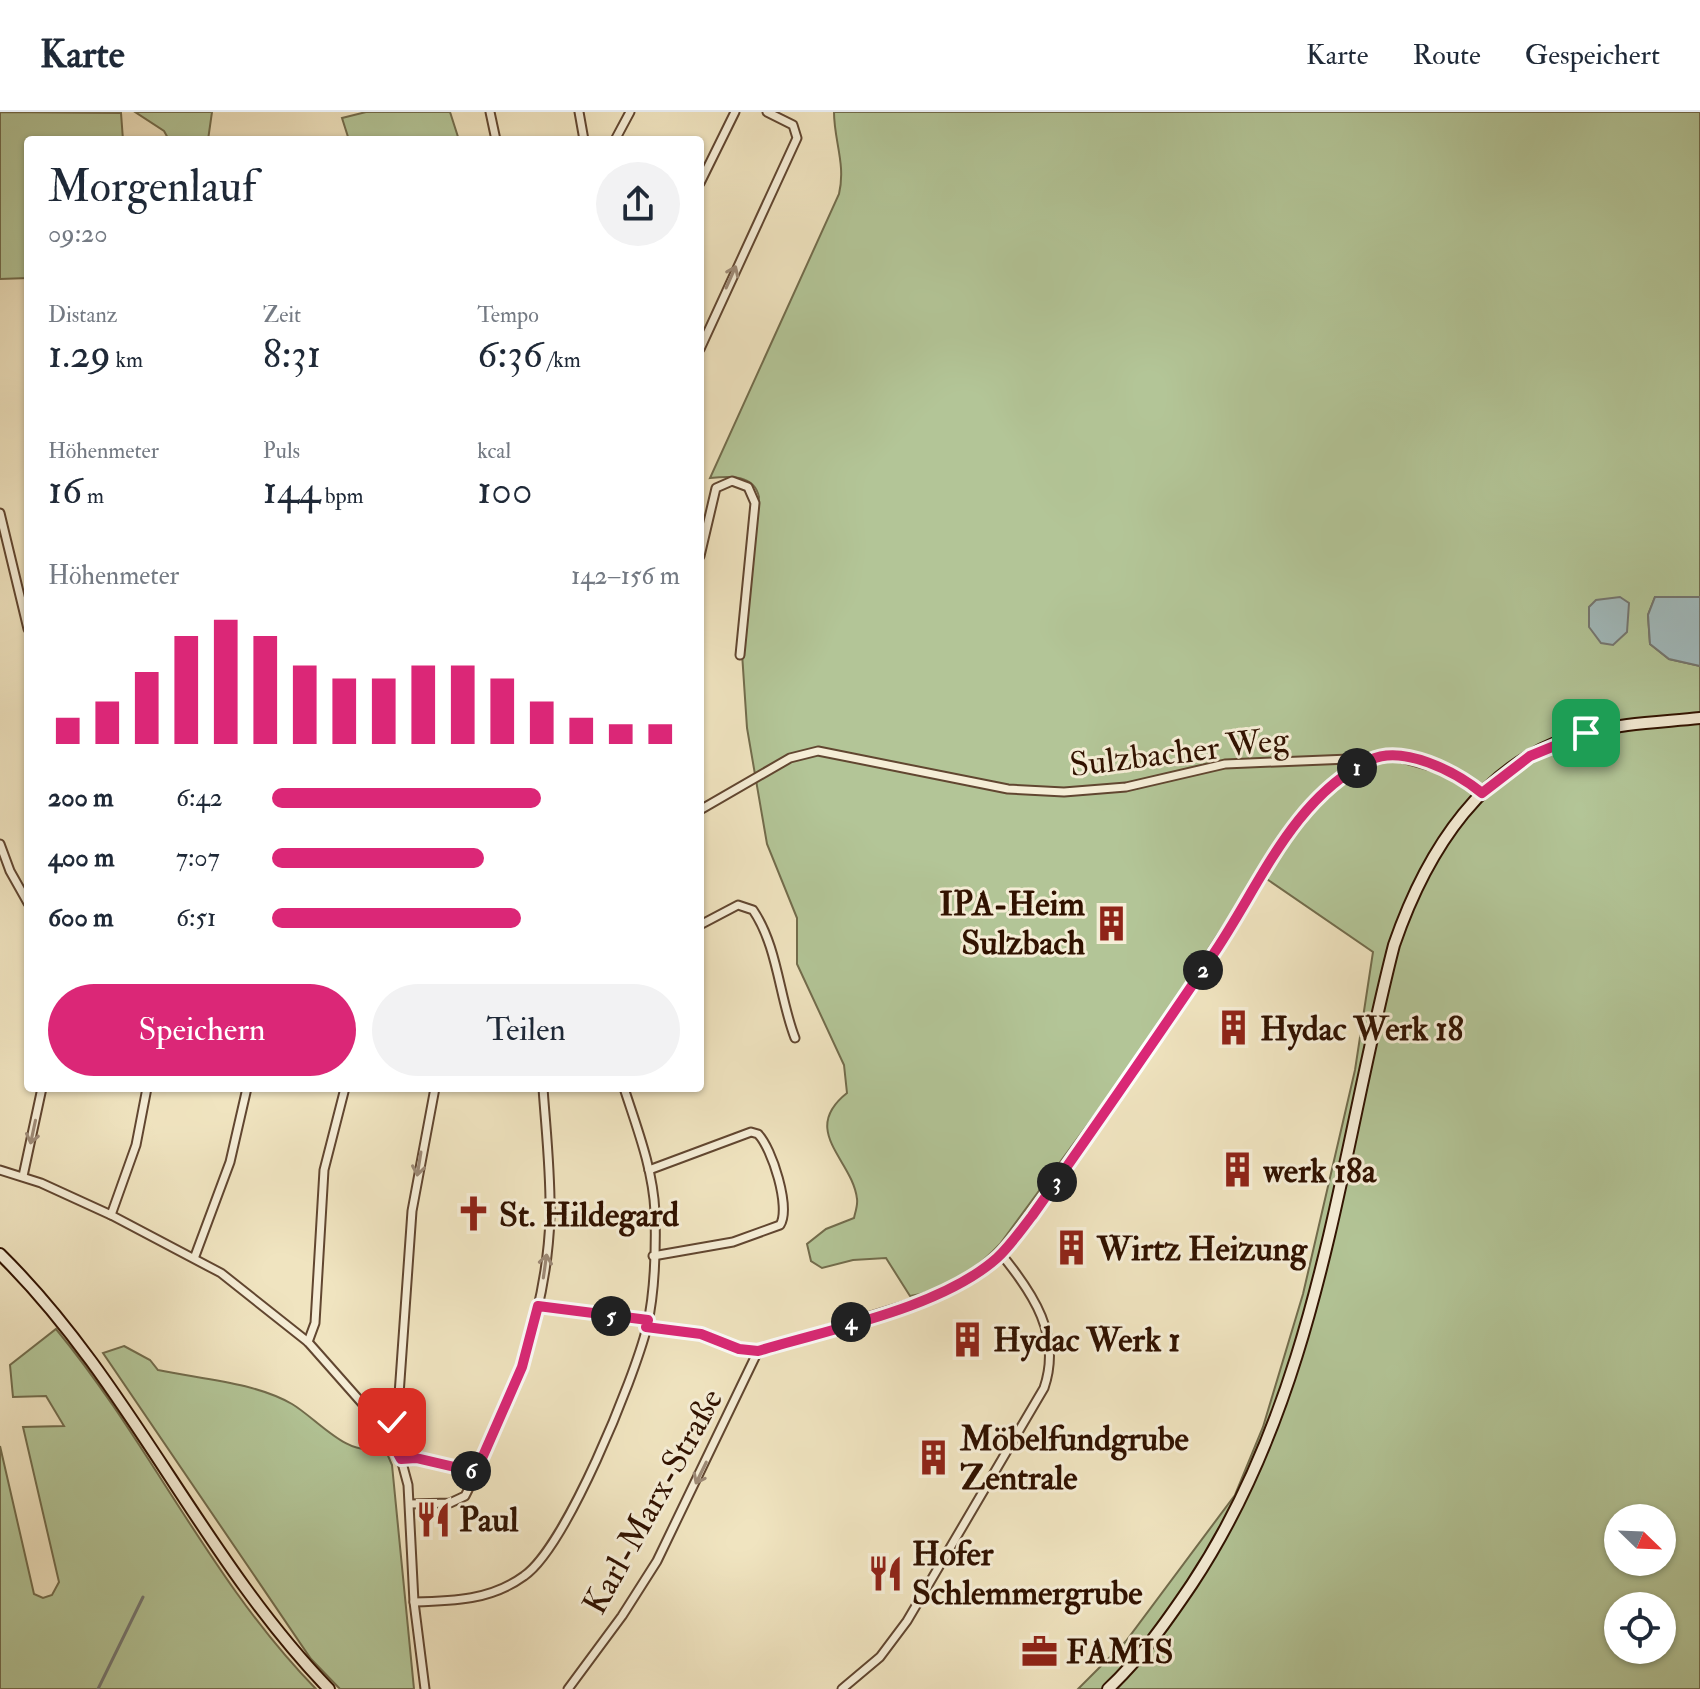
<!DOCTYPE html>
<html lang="de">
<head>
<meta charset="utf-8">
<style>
  body { margin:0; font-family:"IM FELL Double Pica",serif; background:#f2f2f3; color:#1f2937; height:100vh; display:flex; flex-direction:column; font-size:30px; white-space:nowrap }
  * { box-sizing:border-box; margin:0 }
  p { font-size:26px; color:#747a83 }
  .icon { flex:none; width:44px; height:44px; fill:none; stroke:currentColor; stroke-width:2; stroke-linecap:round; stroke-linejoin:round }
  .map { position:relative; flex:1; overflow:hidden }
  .panel { position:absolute; left:24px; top:24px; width:680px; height:956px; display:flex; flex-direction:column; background:#fff; border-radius:8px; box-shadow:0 2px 6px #0004 }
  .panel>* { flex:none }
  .needle { width:52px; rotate:113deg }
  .controls { position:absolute; left:1604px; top:1392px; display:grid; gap:16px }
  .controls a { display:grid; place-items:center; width:72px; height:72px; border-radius:50%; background:#fff; box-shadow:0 2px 6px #0004; font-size:40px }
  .pin { position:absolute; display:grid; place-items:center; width:68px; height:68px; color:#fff; margin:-34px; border-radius:16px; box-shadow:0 4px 12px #0006 }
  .km { position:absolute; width:40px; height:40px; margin:-20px; border-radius:50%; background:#222; color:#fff; font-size:22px; line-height:40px; text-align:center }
  .round { display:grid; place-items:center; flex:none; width:84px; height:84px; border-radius:42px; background:#f2f2f3 }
  .overview { display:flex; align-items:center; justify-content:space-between; height:136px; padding:0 24px }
  h1 { font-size:44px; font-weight:600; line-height:60px }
  .metrics { display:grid; grid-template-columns:repeat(3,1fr); gap:12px; height:136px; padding:8px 24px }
  .metrics div { display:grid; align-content:center }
  .metrics b { font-size:40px; font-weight:600 }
  .metrics small { font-size:22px; font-weight:400 }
  .metrics p { font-size:22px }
  .chart { height:224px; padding:16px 24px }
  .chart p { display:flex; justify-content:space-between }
  .chart svg { width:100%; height:144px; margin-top:8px; stroke:#db2777; stroke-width:6 }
  .cta { display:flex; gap:16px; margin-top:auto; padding:16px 24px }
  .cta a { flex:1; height:92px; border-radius:48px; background:#db2777; color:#fff; font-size:32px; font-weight:600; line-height:92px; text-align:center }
  .cta a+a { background:#f2f2f3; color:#1f2937 }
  ul { padding:0 24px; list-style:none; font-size:26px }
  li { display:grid; grid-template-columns:128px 96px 1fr; align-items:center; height:60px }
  li i { height:20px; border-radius:10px; background:#db2777 }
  header { display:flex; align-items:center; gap:48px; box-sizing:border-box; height:112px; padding:0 40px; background:#fff; border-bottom:2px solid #e0e1e3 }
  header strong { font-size:38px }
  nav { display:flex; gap:44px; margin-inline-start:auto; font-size:28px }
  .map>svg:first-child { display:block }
  .green { fill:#b3c597; stroke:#726c4c; stroke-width:2; fill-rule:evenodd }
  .water { fill:#a1bbbe; stroke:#747772; stroke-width:2 }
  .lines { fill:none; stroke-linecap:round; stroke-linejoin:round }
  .stream { stroke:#747772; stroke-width:3 }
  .street-casing { stroke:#614630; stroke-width:11 }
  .secondary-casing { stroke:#311200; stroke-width:14 }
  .street { stroke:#f5edd6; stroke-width:7 }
  .secondary { stroke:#f5edd6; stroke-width:10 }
  .oneway { stroke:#9d8a76 }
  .route-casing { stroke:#fff; stroke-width:16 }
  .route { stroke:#db2777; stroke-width:10 }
  .labels { text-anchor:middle; stroke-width:6; stroke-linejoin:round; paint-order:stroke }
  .street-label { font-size:34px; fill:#311200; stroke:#f5edd6 }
  .poi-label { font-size:34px; font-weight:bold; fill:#311200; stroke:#f5edd6; text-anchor:start }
</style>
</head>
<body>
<header>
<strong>Karte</strong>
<nav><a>Karte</a><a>Route</a><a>Gespeichert</a></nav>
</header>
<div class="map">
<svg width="1700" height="1577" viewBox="0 0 1700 1577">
  <rect width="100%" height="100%" fill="#f0e4c0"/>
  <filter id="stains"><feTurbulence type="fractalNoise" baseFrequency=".0025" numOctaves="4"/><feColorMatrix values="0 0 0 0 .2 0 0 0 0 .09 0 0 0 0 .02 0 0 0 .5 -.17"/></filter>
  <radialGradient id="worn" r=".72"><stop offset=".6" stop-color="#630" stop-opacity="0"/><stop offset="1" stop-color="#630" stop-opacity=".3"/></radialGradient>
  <g class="green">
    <path d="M0,0L121,1L123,28H28V166L0,167Z"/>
    <path d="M135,0H212L208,28H169L164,19Z"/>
    <path d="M366,0H450L459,28H349L342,6Z"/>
    <path d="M834,0H1700V485H1655L1648,503L1650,532L1669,547L1700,554V1577H1078L1126,1529L1235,1383L1263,1315L1303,1182L1355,958L1373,840L1258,761L1138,944L1000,1132C976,1158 944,1179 910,1184L886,1146L853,1148L822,1156L811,1149L807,1132L826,1117L854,1106C855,1101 858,1093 857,1087C853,1048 799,1019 847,981L844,953L797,852V806L767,732L747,616L742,541L759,385C754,362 730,364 710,366L839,82C846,52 834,29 834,0ZM1618,1406H1662V1450H1618ZM1618,1494H1662V1538H1618Z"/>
    <path d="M56,1217C150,1331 212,1471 316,1577H0V1334L34,1482L43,1486L52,1483L59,1470L23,1315L64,1314L46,1284L13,1285L10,1253Z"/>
    <path d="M124,1234L150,1248L158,1258C200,1267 254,1270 292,1292C316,1306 349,1347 377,1335L386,1339L392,1353L414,1577H340L311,1547L103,1241Z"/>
  </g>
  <g class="water">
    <path d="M1620,485L1629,491L1627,520L1613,533L1601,531L1589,515V495L1596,488Z"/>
    <path d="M1655,485H1700V554L1669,547L1650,532L1648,503Z"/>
  </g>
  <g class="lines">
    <path class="stream" d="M98,1577L143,1485"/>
    <defs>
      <g id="street">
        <path d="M490,0L496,28"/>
        <path d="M579,0L584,28"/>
        <path d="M615,28L630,0"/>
        <path d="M700,71L735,0"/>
        <path d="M700,237L797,26L793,13L767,0"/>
        <path d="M0,401L28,517"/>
        <path d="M700,444L716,376L732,369L748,375L755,391L740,543"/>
        <path d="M700,698L790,646L818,639L1008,677L1064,680L1126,675L1225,652L1398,645L1441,657L1482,681"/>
        <path d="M0,732L10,759L28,791"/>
        <path d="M700,813L738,793L753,798C778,835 779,885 795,926"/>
        <path d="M0,1058L41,1071L111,1103L221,1161L308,1230L384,1316L401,1347L408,1373L414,1490L425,1577"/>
        <path d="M649,1058L751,1020L758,1022C772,1036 791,1096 780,1113L733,1130L653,1144"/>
        <path d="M23,1064L42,976"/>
        <path d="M111,1103L136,1033L147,976"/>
        <path d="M195,1144L230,1050L247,976"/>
        <path d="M538,1194L648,1208"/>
        <path d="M646,1215L701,1222L739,1237L758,1239L935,1184L959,1173L998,1146L1032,1104L1152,932L1233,814L1294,711L1337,670L1373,646"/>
        <path d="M308,1230L315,1211L324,1058L345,976"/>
        <path d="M384,1316L392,1310L398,1297L412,1099L435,976"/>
        <path d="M401,1347L416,1346L476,1360"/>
        <path d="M410,1392L450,1391L465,1384C509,1298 547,1203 550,1105C551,1062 546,1019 543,976"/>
        <path d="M414,1490C454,1489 491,1488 524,1464C566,1435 634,1267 647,1215C655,1179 656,1136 655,1100C653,1057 637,1016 624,976"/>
        <path d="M568,1577L622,1504L657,1449L758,1239"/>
        <path d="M842,1577L880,1545L907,1509L1044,1276C1062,1224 1033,1181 1001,1142"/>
      </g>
      <g id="secondary">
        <path d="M0,1142C131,1271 202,1446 329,1577"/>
        <path d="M1108,1577C1141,1546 1167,1509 1192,1472C1319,1280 1338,1051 1394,833C1426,740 1483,647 1585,621C1622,611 1662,610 1700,606"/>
      </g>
    </defs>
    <use href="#street" class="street-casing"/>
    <use href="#secondary" class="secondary-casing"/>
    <use href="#street" class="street"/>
    <use href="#secondary" class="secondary"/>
  </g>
  <defs><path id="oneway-shaft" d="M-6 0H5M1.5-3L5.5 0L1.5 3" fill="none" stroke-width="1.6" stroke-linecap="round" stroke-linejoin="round" transform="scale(2)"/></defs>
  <g class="oneway">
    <use href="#oneway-shaft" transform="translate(731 165) rotate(-66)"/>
    <use href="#oneway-shaft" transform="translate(33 1020) rotate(102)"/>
    <use href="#oneway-shaft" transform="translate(419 1052) rotate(99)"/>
    <use href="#oneway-shaft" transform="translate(545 1154) rotate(-82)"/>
    <use href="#oneway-shaft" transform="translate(701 1361) rotate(116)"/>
  </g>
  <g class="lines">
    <defs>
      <path id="route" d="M392,1310L384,1316L401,1347L416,1346L476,1360L522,1255L538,1194L648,1208L646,1215L701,1222L739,1237L758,1239C830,1217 941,1196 997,1146C1010,1134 1021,1118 1032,1104C1093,1018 1153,931 1212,844C1259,776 1291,687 1370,648C1403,632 1456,660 1482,681L1530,644L1586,621"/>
    </defs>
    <use href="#route" class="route-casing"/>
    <use href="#route" class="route"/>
  </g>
  <defs>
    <symbol id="building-bare" viewBox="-9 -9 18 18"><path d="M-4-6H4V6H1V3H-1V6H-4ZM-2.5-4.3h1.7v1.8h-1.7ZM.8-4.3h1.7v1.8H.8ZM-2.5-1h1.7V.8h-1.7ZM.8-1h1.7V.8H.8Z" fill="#8f2418" stroke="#f5edd6" stroke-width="2.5" paint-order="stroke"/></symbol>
    <symbol id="church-bare" viewBox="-9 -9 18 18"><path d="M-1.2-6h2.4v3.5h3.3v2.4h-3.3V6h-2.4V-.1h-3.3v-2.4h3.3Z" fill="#8f2418" stroke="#f5edd6" stroke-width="2.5" paint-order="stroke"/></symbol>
    <symbol id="restaurant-bare" viewBox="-9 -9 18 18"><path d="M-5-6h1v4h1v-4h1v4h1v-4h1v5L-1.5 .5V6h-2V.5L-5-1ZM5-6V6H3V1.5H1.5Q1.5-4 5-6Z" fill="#8f2418" stroke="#f5edd6" stroke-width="2.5" paint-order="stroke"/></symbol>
    <symbol id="office-bare" viewBox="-9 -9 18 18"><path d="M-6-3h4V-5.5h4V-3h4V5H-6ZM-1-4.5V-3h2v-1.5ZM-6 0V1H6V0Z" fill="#8f2418" stroke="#f5edd6" stroke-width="2.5" paint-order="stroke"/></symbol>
  </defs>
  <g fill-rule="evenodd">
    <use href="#building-bare" x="1086" y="786" width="51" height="51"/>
    <use href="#building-bare" x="1208" y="890" width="51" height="51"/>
    <use href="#building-bare" x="1212" y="1032" width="51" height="51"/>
    <use href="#church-bare" x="448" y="1076" width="51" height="51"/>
    <use href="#building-bare" x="1046" y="1110" width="51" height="51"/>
    <use href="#building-bare" x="942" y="1202" width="51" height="51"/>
    <use href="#building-bare" x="908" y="1320" width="51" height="51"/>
    <use href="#restaurant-bare" x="408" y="1382" width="51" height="51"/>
    <use href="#restaurant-bare" x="860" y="1436" width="51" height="51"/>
    <use href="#office-bare" x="1014" y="1514" width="51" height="51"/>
  </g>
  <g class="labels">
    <g class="street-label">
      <text transform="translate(1179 639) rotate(-7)" y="12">Sulzbacher Weg</text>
      <text transform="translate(652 1389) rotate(-61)" y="12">Karl-Marx-Straße</text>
    </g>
    <g class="poi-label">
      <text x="1085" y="803" text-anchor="end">IPA-Heim<tspan x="1085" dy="39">Sulzbach</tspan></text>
      <text x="1260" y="928">Hydac Werk 18</text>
      <text x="1263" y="1070">werk 18a</text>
      <text x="499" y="1114">St. Hildegard</text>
      <text x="1097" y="1148">Wirtz Heizung</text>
      <text x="993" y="1239">Hydac Werk 1</text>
      <text x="960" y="1338">Möbelfundgrube<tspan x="960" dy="39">Zentrale</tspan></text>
      <text x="459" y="1419">Paul</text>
      <text x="912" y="1453">Hofer<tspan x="912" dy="39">Schlemmergrube</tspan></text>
      <text x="1066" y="1551">FAMIS</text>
    </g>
  </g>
  <rect width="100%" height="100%" filter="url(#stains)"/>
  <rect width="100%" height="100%" fill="url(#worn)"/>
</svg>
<div class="controls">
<a><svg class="needle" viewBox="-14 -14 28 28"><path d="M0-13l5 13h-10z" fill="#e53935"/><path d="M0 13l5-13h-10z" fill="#747a83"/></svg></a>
<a><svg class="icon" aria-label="locate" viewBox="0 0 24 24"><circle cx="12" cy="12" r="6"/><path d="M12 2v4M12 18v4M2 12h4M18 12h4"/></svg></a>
</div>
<div class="pin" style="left:1586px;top:621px;background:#1e9e55"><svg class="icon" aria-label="arrive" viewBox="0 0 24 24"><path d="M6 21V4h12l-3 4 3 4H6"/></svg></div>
<div class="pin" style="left:392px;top:1310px;background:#d93025"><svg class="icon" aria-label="check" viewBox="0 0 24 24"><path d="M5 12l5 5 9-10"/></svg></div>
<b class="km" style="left:1357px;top:656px">1</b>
<b class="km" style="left:1203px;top:858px">2</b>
<b class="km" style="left:1057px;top:1070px">3</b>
<b class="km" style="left:851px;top:1210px">4</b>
<b class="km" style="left:611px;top:1204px">5</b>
<b class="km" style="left:471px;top:1359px">6</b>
<section class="panel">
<div class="overview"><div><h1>Morgenlauf</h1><p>09:20</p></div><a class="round"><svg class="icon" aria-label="share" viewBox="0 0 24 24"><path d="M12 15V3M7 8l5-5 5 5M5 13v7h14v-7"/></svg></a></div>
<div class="metrics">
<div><p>Distanz</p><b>1.29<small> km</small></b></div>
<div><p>Zeit</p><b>8:31</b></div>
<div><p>Tempo</p><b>6:36<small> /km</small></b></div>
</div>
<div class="metrics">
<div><p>Höhenmeter</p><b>16<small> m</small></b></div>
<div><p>Puls</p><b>144<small> bpm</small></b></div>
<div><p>kcal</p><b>100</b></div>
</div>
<div class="chart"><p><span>Höhenmeter</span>142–156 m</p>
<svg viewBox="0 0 160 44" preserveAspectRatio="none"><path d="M5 44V36M15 44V31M25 44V22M35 44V11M45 44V6M55 44V11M65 44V20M75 44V24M85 44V24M95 44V20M105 44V20M115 44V24M125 44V31M135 44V36M145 44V38M155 44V38"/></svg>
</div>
<ul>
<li><b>200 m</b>6:42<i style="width:66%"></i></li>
<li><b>400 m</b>7:07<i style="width:52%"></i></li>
<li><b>600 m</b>6:51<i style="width:61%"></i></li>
</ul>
<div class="cta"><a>Speichern</a><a>Teilen</a></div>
</section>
</div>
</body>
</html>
